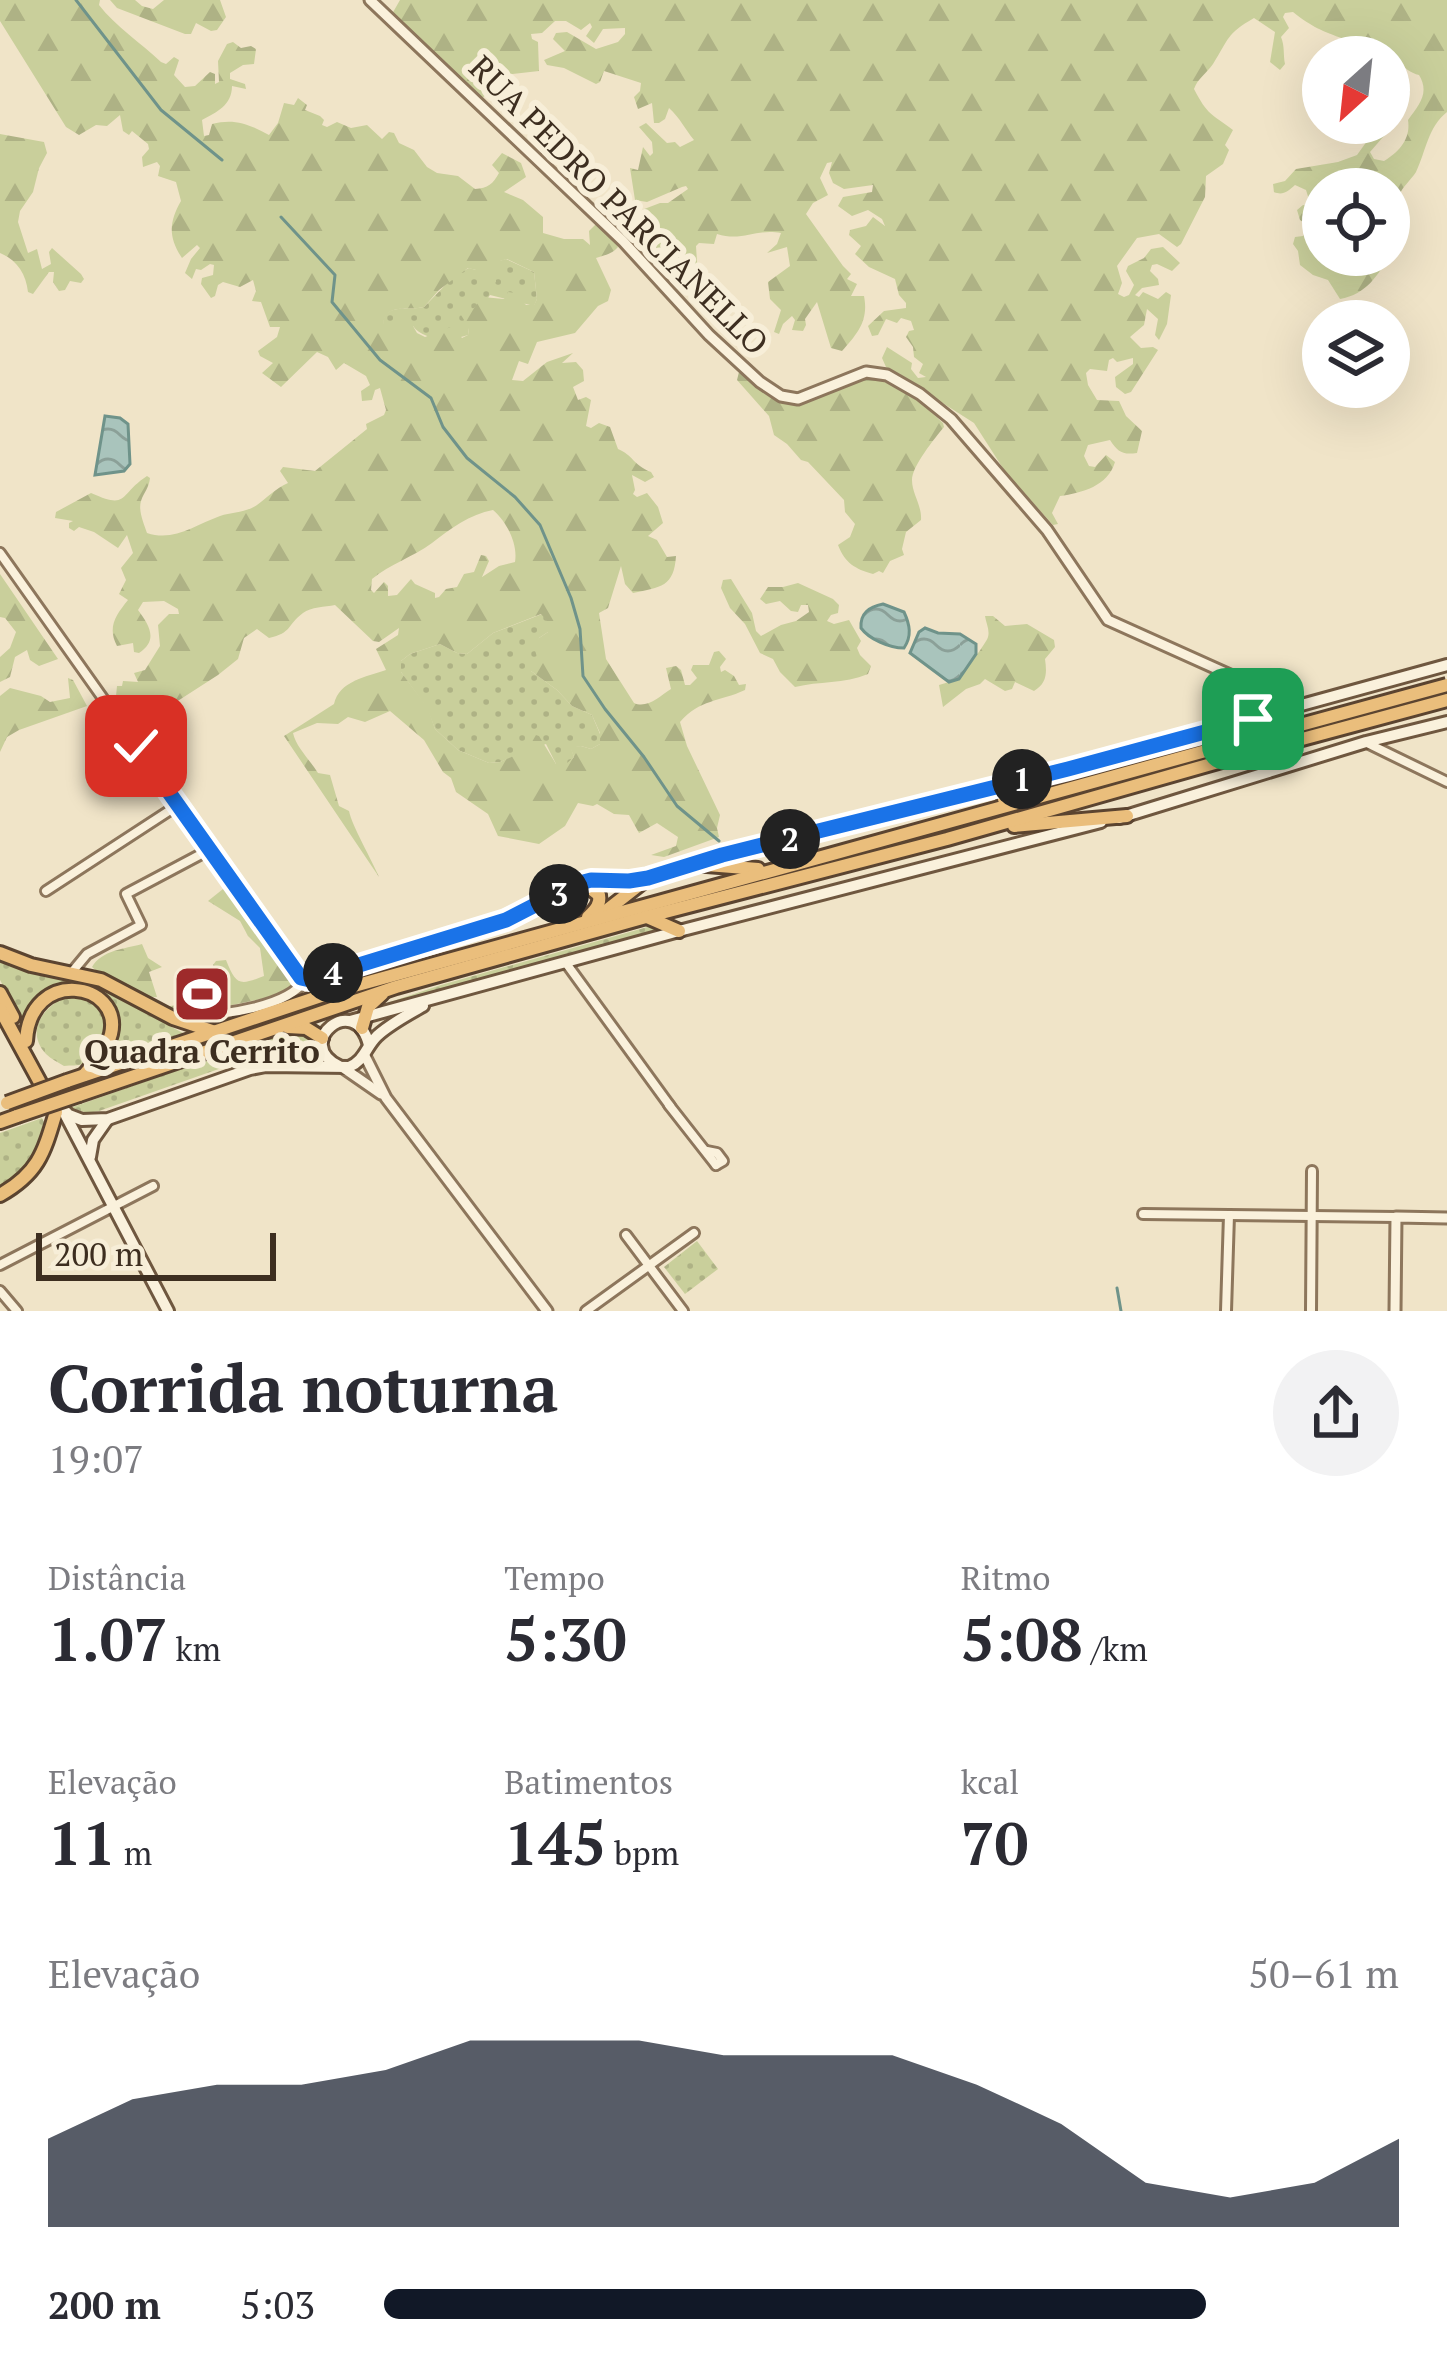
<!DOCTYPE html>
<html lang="pt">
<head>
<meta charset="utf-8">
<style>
  body { margin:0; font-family:"PT Serif",serif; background:#f2f2f3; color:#2b2b33; height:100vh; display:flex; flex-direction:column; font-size:45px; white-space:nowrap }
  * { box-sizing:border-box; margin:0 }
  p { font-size:39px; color:#7c7c81 }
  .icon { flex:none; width:66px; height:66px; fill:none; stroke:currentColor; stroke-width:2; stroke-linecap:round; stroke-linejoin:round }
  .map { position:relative; height:1311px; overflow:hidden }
  .details { display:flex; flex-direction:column; background:#fff; flex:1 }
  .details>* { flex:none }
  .needle { width:78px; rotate:207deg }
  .controls { position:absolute; left:1302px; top:36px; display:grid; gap:24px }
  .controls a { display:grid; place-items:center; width:108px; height:108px; border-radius:50%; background:#fff; box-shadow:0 12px 48px #0002; font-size:60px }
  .scale { position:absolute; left:36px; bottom:30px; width:240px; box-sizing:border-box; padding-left:12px; border:6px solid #3d2e20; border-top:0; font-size:33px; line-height:42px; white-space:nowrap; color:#3d2e20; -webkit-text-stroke:9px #f7eed8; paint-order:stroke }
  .pin { position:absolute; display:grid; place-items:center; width:102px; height:102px; color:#fff; margin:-51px; border-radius:24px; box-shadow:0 6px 18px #0006 }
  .km { position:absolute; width:60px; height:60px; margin:-30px; border-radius:50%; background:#222; color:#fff; font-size:33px; line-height:60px; text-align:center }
  .round { display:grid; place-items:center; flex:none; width:126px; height:126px; border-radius:63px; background:#f2f2f3 }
  .overview { display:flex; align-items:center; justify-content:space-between; height:204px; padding:0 48px }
  h1 { font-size:66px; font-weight:700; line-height:90px }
  .figures { display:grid; grid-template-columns:repeat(3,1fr); gap:18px; height:204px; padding:12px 48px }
  .figures div { display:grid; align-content:center }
  .figures b { font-size:60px; font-weight:700 }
  .figures small { font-size:33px; font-weight:400 }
  .figures p { font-size:33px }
  .chart { height:336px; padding:24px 48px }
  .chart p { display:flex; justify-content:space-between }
  .chart svg { width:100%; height:216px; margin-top:12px; fill:#111827; opacity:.7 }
  ul { padding:0 48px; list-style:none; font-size:39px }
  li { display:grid; grid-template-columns:192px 144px 1fr; align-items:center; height:90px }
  li i { height:30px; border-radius:15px; background:#111827 }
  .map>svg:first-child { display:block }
  .grass { fill:url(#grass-dots) }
  .forest { fill:url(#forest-firs); fill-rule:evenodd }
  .water { fill:url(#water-waves); stroke:#6f938a; stroke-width:3 }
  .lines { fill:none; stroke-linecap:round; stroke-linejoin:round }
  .stream { stroke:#6f938a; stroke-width:3 }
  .minor-casing { stroke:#8d765c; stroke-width:14 }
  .tertiary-casing { stroke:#8d765c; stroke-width:15 }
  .secondary-casing { stroke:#6f573f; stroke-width:16 }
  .trunk-casing { stroke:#5b4430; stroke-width:18 }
  .minor { stroke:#faf1dc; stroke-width:8 }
  .tertiary { stroke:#faf1dc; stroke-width:9 }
  .secondary { stroke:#faf1dc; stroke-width:10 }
  .trunk { stroke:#eabe7c; stroke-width:12 }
  .trunk-bridge-casing { stroke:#5b4430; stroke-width:18; stroke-linecap:butt }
  .trunk-bridge { stroke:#eabe7c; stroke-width:12 }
  .route-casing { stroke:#fff; stroke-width:24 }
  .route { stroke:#1a73e8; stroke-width:15 }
  .labels { text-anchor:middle; stroke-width:12; stroke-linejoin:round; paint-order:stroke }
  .street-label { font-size:33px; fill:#3d2e20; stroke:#f7eed8 }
  .poi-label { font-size:33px; font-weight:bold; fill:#3d2e20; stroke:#f7eed8 }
</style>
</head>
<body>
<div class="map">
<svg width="1447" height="1311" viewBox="0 0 1447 1311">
  <defs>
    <pattern id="grass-dots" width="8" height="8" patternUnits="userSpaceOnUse" patternTransform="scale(3)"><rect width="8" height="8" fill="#c9cf9b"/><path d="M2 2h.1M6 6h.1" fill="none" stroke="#aeb285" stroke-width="1.8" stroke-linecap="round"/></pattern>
    <pattern id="forest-firs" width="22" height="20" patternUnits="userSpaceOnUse" patternTransform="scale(3)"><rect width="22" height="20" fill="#c9cf9b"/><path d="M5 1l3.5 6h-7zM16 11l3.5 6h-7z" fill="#aeb285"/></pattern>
    <pattern id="water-waves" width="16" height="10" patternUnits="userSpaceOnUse" patternTransform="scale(3)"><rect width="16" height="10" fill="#a9c4bc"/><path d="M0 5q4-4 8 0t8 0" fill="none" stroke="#8ba098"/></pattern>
  </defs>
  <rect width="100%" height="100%" fill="#f0e4c8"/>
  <g class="grass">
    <path d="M506,259L534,272L537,299L534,306L490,295L469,328L468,335C452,341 423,341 413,326H383C382,302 409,311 424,307L455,275L469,268L476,270L495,267L499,261Z"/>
    <path d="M542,614L549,622L548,632L539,638L537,657L531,671L557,690L572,706L592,715L600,734V744L591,749L581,746L571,748L574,757L567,764H556L546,744L500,762L489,763L458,750L435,729L427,708L401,672V661L410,654L440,644L457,653L467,654L493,633Z"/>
    <path d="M651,926L663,929L376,1009L378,1006L441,985Z"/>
    <path d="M0,957C40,967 81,974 118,994C140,1006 160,1022 183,1033L110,1059C114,1048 120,1034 119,1022C118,1013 111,1004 105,997C77,963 37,988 22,1021L0,980Z"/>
    <path d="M68,996C78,998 88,998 96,1005C112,1020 104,1055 84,1064C78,1066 71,1065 64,1066C58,1062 51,1059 46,1054C24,1030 45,1005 68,996Z"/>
    <path d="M294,1029L310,1033C313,1044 312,1049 304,1058L275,1057L233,1064L99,1111L88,1113L70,1108Z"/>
    <path d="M42,1118L48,1130C35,1159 28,1170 0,1186V1133Z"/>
    <path d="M697,1241L718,1269L685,1294L664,1267Z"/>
  </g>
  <g class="forest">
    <path d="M0,0H100L99,5C115,26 141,43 161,62L166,64L174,57L179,60L174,75L185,87L195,86L210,72L215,74V84L219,82L218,61L227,44L233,42L241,48L251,46L256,49L254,64L243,65L230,73V79L245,84L246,89L232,86C232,105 217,112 202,120L204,136L209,135L212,124C234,118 249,124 269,135L278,123L284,103L294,105L298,98L307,105L305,110L320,116L324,120L322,125L327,127L337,122L351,128L367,125L382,139L389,132L394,133L399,143L414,150L427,167L437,173L458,176L475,189C488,188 493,184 499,173L492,165L502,153L521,163L526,177L504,192L523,200L543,217V233L564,239H583L590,245L589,231L596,224L613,238L618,247C611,255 604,255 596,258L611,290L608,301L598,306L575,333L537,342L528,364L519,361L512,380L523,381L547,362L573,353L562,363L576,362L583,370L584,381L573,387L578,400L586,397L591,400L586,426L591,428L599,423L610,427L618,449C633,455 633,465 651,472L654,477L645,482L632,475L635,490L633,494L637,497L647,493L658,507L663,523L648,536L657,540L667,557L676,556C674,587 661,587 633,593L625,584L621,566L608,608L599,613L606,659L634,703C647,709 660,696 671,689L666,668L676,666L681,670L685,685H690L697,678L691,670L693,665H709L714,652L719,651L726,659L720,667L721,672L725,670L734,676L739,685L746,684L745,690C719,702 700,699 680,722L687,746L720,815L717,828L719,837L664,857L651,855L676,846L678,837L657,823L639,833L629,815L614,814L597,804L593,806L578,803L565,826L539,844L498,836L488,814L456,792L451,778L443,772L424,740L390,711L365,722L348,717L338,724L317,723L293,733C296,747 310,760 318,773L330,775L339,806L349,811C352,826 372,860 379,877L284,736L334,704C339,681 366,677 386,670L376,649L398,635L399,628L379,642L373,641L335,605C325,607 311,607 303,613C287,625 292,633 269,638L257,629L244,638L238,659L218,675L173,704L156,706L136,724L126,721L108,702L116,696L117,686H122L123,681L138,682L134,673L145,670L160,646L158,625L169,614H179L178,609L164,601L143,602L138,610C149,625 159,640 139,653L134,652L133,643L117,646C107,627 116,615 128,600L119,594L126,580L121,568L133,553L127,535L118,548L94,532L79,527L74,531L69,528V523L73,521L55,518L56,512L91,493C129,510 118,495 147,476L150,478C149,488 144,492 141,501C138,511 144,524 147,533C174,542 195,525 220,516C232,512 245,513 257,505C268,497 275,489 288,483L280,471L283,467L315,471L367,429L366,424L384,415L386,410L380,388L375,390L372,400L362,401L361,391L370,385L366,376L344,363L336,370L328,357L317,352L281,387L262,373L273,363L260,356L258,351L277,337L280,327H270L261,302L252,301L256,291L253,280L240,287L223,282L218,285L215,296L211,298L201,284L202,278L213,275L214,265L210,264L201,270L196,269L192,279L185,273L191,259L200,248L197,245L182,258C168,237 169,222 181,201L176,182L158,176L160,166L157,162L143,167L142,157L149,149L148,144L132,131L129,135L123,131L120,115L107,126L96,125L79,135L66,127L0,21ZM507,259L534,272L537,299L534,305H526L516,293L508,292L504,299L483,297L474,308L466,310L461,315L469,328L468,335L462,338L453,326L425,337L417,333L413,326H383C384,302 409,311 424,307L439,290L468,268L476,270L490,286L496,282V267L500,261ZM493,510C507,522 518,544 515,562L499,566L482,577L489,561L486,556L481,555L474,572L464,574L457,587L446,589L439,597L435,598V593L415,584L411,579L397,595L388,596V586L384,582L374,593L371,590L372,579C390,564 413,557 432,543C450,529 470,514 493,510ZM541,614L548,622V632L539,638L534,647L537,657L528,661L531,671L557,690L572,706L592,715L600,733V744L591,749L581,746L570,747L574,757L566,764H556L539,736L529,733L520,753L500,762L489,763L458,750L435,729L428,708L401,672V661L410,654L440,644L457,653L467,654L493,633Z"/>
    <path d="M110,0H135L142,6L153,9L164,0H220L226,17L217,30L211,31L196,23L191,34H185L117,8Z"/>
    <path d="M400,0H1447V112C1428,127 1426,151 1416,172C1411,180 1402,187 1399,196C1395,208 1397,213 1389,224V189H1323V255L1391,254C1377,276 1367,294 1340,299L1328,280L1313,275L1300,265L1298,251L1293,244L1295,237L1303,236L1309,226L1300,220L1297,210L1303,205L1311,206L1306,190L1295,185C1288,191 1283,196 1274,192L1273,184L1285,181L1296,169L1338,162L1357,155L1380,123H1389V71L1408,76L1410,92L1395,109L1390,129L1370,152L1374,159L1384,161C1399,152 1411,139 1408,120C1419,105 1430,93 1419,75C1403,71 1395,56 1381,46C1369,38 1356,44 1344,39C1322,31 1312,27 1293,12L1285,13L1283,17L1289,28L1281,37C1285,47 1283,54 1285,64L1280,70L1270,62L1275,32L1254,18C1226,34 1229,39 1213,64C1206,74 1198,78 1194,89C1208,116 1211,113 1233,130L1225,145L1229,150L1223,164L1206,176L1205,197L1181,244L1177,247L1159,234L1137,238L1117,266L1122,283L1118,294L1124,297L1129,295L1134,285L1126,271L1128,266L1144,258L1151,249L1163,247L1180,263L1172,271L1157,264L1152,265L1150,271L1158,279L1159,285L1142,288L1135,295L1139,297L1143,292L1158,299L1166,292L1171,295L1167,324L1159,340L1155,335L1158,319L1147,309L1144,325L1130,337L1141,348L1153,347L1158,350L1131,392L1125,394L1116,387L1115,377L1133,364V358L1117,362L1113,358L1109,360L1107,371L1090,369L1086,373L1088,385L1097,400L1119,401L1126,416L1142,431L1137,453C1122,455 1118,452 1110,440L1088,445L1084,456L1089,466L1095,467L1106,455L1115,462C1108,486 1082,493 1060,496L1052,513L1058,524L1053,525L1006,473L974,423L886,367L882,358L887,347L912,363L911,369L918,378L926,377L919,373L923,364L914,357L913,347L906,337L909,331L914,330L911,321L901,318L897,323L886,319L878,335L872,336L868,326L884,311L906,308V303L899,295L895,279L869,267L855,254L861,246L849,235L850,230L866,226L873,217L885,226L882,219L868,210L852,216L838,206L843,197L872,192L873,185L844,189L833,183L829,173L832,162L827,163L820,178L828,195L813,203L806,214L843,266L851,274L847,279L857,284L851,296H864C869,321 857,334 842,351L831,348L817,302L805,319L806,325L803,331L792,330L795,320L792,316L783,324L779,334L774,332L781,310L770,299L768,282L790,266L787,247L767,253L777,244L781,233C756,228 743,242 717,234L714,244L699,243L696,246L697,262L692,269C661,260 643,259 633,225L639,220V211L660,203H668L688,189L686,186L682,187L647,202L635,200L630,168L638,170L643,147L650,156L653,153L652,142L639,127L646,123L667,143L675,142L680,147L694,140C685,129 680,118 669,108L665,119L659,123H654L652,103L638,109L634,97L640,91L641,83L604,71L600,82L596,84L564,68L547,65L544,60L565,51L553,39L556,33L567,32L596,49L618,42L625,34V28L603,29L594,43L586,36L592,27L590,23L581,30L566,21H555L542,33L531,34L532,39L538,42L539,71L503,75L481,100L392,14Z"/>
    <path d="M0,134L44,142L47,153L39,168L33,192L20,211L18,222L28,253L37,249L42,269L51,264L49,252L52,248L81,274L84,279L81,283L70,281L65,290L59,291L53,282L54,272H49L33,294L28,292C26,274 17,260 0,253Z"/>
    <path d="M739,372C752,381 762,394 776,400C812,416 845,371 883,380C902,384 929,410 943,423L944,427C935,438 912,466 912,480C912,494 922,505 921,520L906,532L902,549L904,555L890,561L883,573L879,571L873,574C855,569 845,563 838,545L850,537L855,524L845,512L844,500L808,462L801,460L787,444L774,435L769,416L737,380Z"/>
    <path d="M0,574L58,659L39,666L30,660L27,650L15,657L10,677L0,682V657L10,648L16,632L5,618L0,617Z"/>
    <path d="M731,579L752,613L756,631L761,636L781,625L796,621L809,612L808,605H801L798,612L791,611L780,601L766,604L760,599L768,587H783L798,583L833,599L839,605L838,613L831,615L827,621L834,624L849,620L861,641L857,648L860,655L871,666L868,674C844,684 819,681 795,687L780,672L773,659L760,653L745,624L730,608L721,588L723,580Z"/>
    <path d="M985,616H993L1005,626L1027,624L1054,640L1055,647L1045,659C1047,673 1047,683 1034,691L1015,682L1012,689L1005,691L985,679L980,684L966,689L943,707L939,685L959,679C965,671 987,642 988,637C990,630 986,623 985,616Z"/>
    <path d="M68,678L73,680L87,706L19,730L7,737L0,752V696L10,688L41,696L50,702L70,698Z"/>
    <path d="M228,885H233L296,983L290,991L284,994L204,1011L206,1021C192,1020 176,1020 170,1006L177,1005L186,1012L225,1002L213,965L216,961L226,960C236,985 239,986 264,976L260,948L248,936L240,921L208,901Z"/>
    <path d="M142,944L148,958L162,967L149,972L157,997C136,998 107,981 92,967C102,950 124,949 142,944Z"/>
  </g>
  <g class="water">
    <path d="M105,416L120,418L128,424L130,464L124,471L95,475Z"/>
    <path d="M883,604L904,612C910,625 912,636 904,648C889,648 869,639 861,628C860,613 869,607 883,604Z"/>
    <path d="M925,628L938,633L960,634L976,644V654L959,679L949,682L910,653L919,632Z"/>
  </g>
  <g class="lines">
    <g class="stream">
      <path d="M76,0L161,110L222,160"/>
      <path d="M281,217L335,275L332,302L380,360L431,398L443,427L467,458L515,497L540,525L571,598L580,629L583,676L605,709L644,757L677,806L719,841"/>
      <path d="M1117,1288L1121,1311"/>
    </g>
    <defs>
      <g id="minor">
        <path d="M0,553L301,978L305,980"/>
        <path d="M1367,743L1447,782"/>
        <path d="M46,891L178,805"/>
        <path d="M566,963L670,1106"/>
        <path d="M72,972L87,954L141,925L126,894L209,850"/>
        <path d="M192,1016C223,1015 288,1007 305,980L487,926L536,906L576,884L591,880L641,879"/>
        <path d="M669,1105L716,1165"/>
        <path d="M707,1151L717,1153L723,1161L716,1165"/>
        <path d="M1143,1214L1396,1217"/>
        <path d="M626,1235L683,1311"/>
        <path d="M0,1265L153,1186"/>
        <path d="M0,1291L17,1311"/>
        <path d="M586,1311L694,1233"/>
        <path d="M1226,1311L1229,1215"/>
        <path d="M1311,1311L1312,1171"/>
      </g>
      <g id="tertiary">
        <path d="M370,0L623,241L709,335L760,382L781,396L798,399L866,372L887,375L920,394L951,419L1047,530L1108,620L1257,687L1287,710"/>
        <path d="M365,1056L386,1098L547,1311"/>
        <path d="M342,1067L381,1094"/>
        <path d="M1395,1311L1396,1217L1447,1218"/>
      </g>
      <g id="secondary">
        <path d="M1287,710C1270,729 1261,755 1295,762"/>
        <path d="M1119,818L1366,742L1447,722"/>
        <path d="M648,878L722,855L1068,769L1447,665"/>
        <path d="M350,1021L679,931L1101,822"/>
        <path d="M339,1066C292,1043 355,990 369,1045"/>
        <path d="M62,1108L69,1115L82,1120L108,1119L250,1069L266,1066L349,1067C365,1060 365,1048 377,1036C390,1024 407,1015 423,1006"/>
        <path d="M66,1116L168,1311"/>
        <path d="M90,1157L93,1140L107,1120"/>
      </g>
      <g id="trunk">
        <path d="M1004,799L1068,769"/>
        <path d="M1014,826L1127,816"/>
        <path d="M694,864L758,869"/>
        <path d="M576,884L589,887L599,895C601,905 594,911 588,917"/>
        <path d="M602,914L648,878"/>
        <path d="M647,917L679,931"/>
        <path d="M0,953L31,965L101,980L173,1018L215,1032"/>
        <path d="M0,993L13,1017"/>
        <path d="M0,1009L56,1112C44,1152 39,1173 0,1195"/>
        <path d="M288,1027L306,1028L322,1038"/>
        <path d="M362,1028L368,1007L382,994"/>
        <path d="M26,1041C30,966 123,982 111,1034C107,1050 94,1063 84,1075"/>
        <path d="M67,1081L336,991L1249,739"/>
        <path d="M79,1095L396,987L646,917L947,839L1250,753"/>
        <path d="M0,1122L17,1116"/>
      </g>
    </defs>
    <use href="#minor" class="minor-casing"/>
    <use href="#tertiary" class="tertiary-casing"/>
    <use href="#secondary" class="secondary-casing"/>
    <use href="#trunk" class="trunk-casing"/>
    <use href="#minor" class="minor"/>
    <use href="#tertiary" class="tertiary"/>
    <use href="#secondary" class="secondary"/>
    <use href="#trunk" class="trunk"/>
    <defs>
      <g id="trunk-bridge">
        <path d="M1249,739L1447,685"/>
        <path d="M1250,753L1447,700"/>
        <path d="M7,1103L67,1081"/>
        <path d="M17,1116L79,1095"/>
      </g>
    </defs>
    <use href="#trunk-bridge" class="trunk-bridge-casing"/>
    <use href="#trunk-bridge" class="trunk-bridge"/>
  </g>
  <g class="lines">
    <defs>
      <path id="route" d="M136,746L301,978L310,980L506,920L576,884L591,880L629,881L648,878L722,855L1068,769L1253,719"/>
    </defs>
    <use href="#route" class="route-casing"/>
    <use href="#route" class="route"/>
  </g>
  <defs>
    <symbol id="stadium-square" viewBox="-11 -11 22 22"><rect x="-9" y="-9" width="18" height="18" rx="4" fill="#9e2a2b" stroke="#f7eed8"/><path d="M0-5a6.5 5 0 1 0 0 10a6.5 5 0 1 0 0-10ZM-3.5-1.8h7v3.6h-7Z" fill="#fff"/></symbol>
  </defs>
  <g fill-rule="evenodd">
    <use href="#stadium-square" x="169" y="961" width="66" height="66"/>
  </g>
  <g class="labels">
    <g class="street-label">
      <text transform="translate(619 205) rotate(45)" y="12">RUA PEDRO PARCIANELLO</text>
    </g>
    <g class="poi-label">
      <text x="202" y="1063">Quadra Cerrito</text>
    </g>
  </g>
</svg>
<div class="controls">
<a><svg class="needle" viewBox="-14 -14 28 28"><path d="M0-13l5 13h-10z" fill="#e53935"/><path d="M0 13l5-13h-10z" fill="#7c7c81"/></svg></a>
<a><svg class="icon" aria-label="locate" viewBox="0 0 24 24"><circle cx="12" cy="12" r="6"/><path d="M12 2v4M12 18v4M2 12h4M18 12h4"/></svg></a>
<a><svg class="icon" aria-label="layers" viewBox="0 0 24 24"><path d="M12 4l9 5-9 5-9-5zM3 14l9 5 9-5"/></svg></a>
</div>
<div class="scale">200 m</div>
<div class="pin" style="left:1253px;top:719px;background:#1e9e55"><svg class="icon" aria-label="arrive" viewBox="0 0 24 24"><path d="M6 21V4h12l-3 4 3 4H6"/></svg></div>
<div class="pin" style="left:136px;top:746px;background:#d93025"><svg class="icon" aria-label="check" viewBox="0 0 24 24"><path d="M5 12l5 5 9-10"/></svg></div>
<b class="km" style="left:1022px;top:779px">1</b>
<b class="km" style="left:790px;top:839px">2</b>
<b class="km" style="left:559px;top:894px">3</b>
<b class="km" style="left:333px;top:973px">4</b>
</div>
<section class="details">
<div class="overview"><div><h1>Corrida noturna</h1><p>19:07</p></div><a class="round"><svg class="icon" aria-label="share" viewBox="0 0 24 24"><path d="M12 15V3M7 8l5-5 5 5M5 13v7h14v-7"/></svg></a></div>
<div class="figures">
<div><p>Distância</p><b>1.07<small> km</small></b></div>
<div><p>Tempo</p><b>5:30</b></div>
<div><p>Ritmo</p><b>5:08<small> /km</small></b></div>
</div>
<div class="figures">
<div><p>Elevação</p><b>11<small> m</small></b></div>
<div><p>Batimentos</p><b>145<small> bpm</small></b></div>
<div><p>kcal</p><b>70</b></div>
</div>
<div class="chart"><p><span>Elevação</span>50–61 m</p>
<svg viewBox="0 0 160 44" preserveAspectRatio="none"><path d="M0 44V26L10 18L20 15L30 15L40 12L50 6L60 6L70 6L80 9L90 9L100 9L110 15L120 23L130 35L140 38L150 35L160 26V44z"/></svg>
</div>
<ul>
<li><b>200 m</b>5:03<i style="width:81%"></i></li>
</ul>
</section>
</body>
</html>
